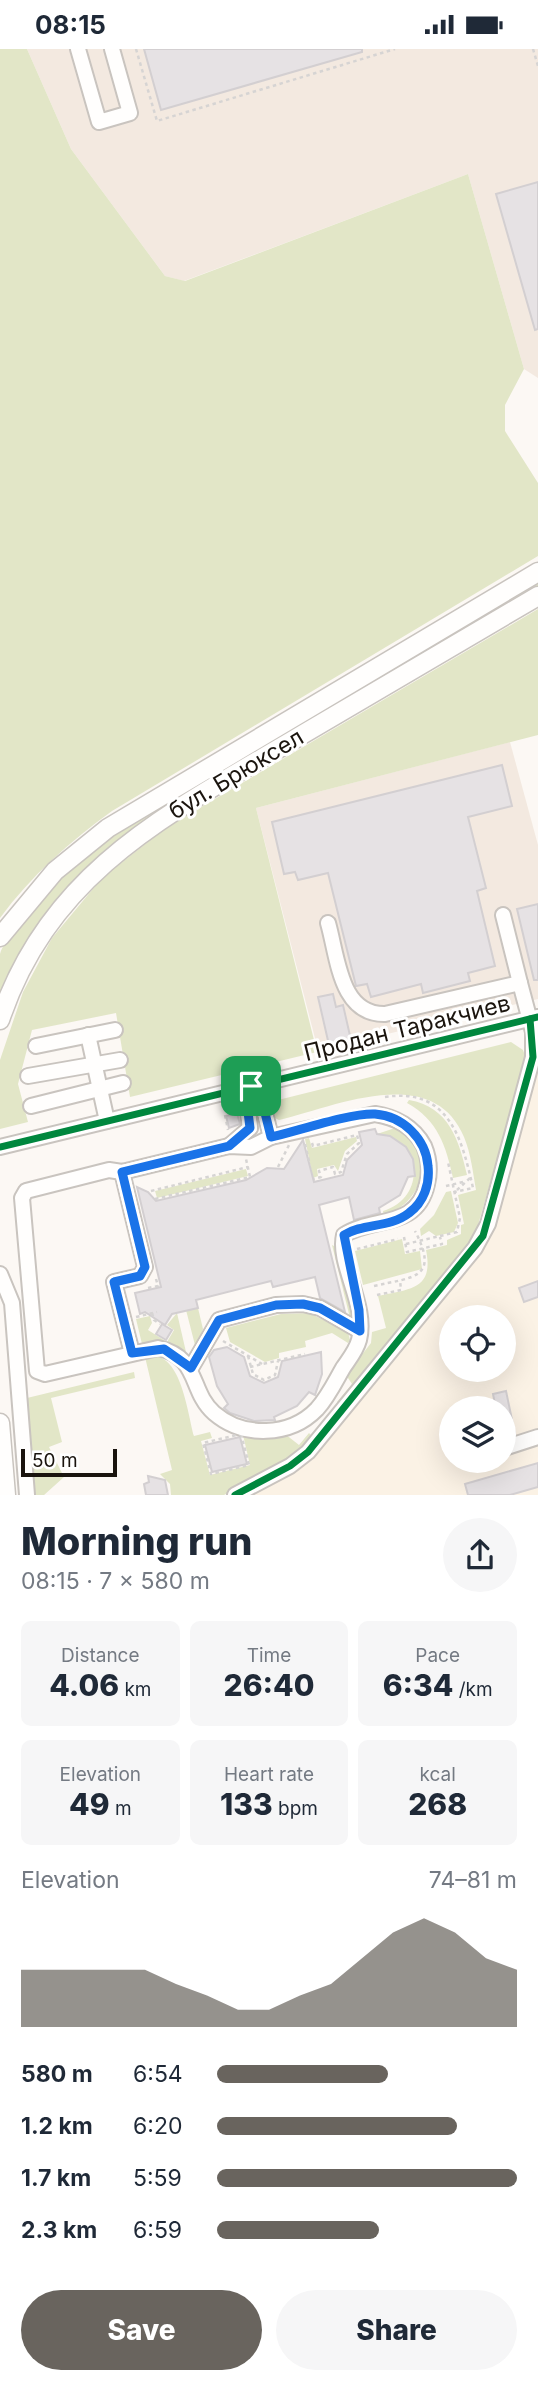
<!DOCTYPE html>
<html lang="en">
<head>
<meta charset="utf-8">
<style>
  body { margin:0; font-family:Inter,sans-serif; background:#f6f6f7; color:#1f2937; height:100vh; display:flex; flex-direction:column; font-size:26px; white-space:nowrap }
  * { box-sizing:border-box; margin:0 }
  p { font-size:23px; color:#747a83 }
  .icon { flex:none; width:38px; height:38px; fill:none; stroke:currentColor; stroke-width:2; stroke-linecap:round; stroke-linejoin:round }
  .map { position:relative; height:1446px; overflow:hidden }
  .side { display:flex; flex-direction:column; background:#fff; flex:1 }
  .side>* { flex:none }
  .fabs { position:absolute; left:439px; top:1256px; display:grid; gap:14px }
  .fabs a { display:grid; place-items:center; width:77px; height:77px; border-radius:50%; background:#fff; box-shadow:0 7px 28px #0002; font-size:35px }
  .scale { position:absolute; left:21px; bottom:18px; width:96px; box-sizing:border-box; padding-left:7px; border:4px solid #1a140e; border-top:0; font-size:19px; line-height:24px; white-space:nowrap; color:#1a140e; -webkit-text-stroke:5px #fff; paint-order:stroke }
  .pin { position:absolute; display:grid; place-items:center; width:60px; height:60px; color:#fff; margin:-30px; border-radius:14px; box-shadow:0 4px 10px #0006 }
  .round { display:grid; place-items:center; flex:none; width:74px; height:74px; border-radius:37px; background:#f6f6f7 }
  .headline { display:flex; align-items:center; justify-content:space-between; height:119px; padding:0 21px }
  h1 { font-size:38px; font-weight:800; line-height:52px }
  .stats { display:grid; grid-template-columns:repeat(3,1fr); gap:10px; height:119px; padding:7px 21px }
  .stats div { display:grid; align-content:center; border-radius:10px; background:#f6f6f7; text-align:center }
  .stats b { font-size:30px; font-weight:800 }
  .stats small { font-size:19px; font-weight:400 }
  .stats p { font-size:19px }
  .chart { height:196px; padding:14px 21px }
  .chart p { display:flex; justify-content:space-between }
  .chart svg { width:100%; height:126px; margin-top:7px; fill:#69645e; opacity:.7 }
  .cta { display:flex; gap:14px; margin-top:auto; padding:14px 21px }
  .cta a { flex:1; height:80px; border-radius:42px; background:#69645e; color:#fff; font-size:28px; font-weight:800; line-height:80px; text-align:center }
  .cta a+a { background:#f6f6f7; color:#1f2937 }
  ul { padding:0 21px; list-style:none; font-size:23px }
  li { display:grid; grid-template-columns:112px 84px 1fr; align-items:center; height:52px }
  li i { height:18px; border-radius:9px; background:#69645e }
  .status { display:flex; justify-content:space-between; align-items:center; height:49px; padding:0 35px; background:#fff; direction:ltr }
  .status svg { height:19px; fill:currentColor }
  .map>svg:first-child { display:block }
  .built { fill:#f3e9e0 }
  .industrial { fill:#fbf2e5; fill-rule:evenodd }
  .green { fill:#e2e6c7 }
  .building { fill:#e6e2e4; stroke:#d3cfd1; stroke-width:2 }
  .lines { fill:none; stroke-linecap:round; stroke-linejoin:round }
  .minor-casing { stroke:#c9c4bf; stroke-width:18 }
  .major-casing { stroke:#c9c4bf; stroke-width:21 }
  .path { stroke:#d6d4d3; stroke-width:2.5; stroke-dasharray:3.5 3.5; stroke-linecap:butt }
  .minor { stroke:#fffefd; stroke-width:14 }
  .major { stroke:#fffefd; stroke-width:18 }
  .cycleway-casing { stroke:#fff; stroke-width:11 }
  .cycleway { stroke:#00873e; stroke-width:7 }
  .route-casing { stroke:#fff; stroke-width:14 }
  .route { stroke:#1a73e8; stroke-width:9 }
  .labels { text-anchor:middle; stroke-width:6; stroke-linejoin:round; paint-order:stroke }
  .street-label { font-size:23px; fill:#1a140e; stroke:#fff }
</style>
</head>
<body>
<div class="status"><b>08:15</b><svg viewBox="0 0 49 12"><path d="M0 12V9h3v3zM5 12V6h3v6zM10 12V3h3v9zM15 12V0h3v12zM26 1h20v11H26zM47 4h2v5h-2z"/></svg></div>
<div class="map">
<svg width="538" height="1446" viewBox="0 0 538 1446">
  <rect width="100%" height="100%" fill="#fcf8f4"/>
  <g class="built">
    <path d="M27,0H538V329L524,320L468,125L184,232L165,227L71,100Z"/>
    <path d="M510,693L538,796V950L318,1001L256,759Z"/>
  </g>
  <path class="industrial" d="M538,1017V1446H250L312,1411L486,1197ZM452,1269H504V1321H452ZM452,1360H504V1412H452Z"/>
  <g class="green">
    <path d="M0,0H27L71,100L165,227L185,232L468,125L524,320L505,356V382L538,434V507L112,762C69,793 31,827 0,869Z"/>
    <path d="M538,532V537L127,784C72,827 26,883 0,948C0,936 0,917 0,905C11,873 76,815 103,793Z"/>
    <path d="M538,560V686L256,759L317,1003L130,1048L116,964L32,981L18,1035L28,1073L0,1080V1011L23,943L52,889L102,829L167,778Z"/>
    <path d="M511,993L523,1001L526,1009L474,1190L339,1357L337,1353L352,1335L346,1326L371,1294L372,1283L386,1279L378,1247C411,1240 434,1240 426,1201L447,1196V1191L461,1185V1176L464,1175L458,1146L476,1141C473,1124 471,1105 464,1088C433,1013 336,1057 279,1071L273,1068L270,1053Z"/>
    <path d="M409,1051C449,1058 459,1091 467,1126L453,1129C446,1097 438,1071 407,1054Z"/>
    <path d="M395,1079C438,1101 426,1152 384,1167L383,1162C427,1149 423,1091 377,1085Z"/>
    <path d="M356,1088L357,1092L345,1102L338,1122L334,1116L317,1120L318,1127L313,1129L305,1090L309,1089L312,1099Z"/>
    <path d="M246,1120L248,1127L157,1149L155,1142Z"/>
    <path d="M451,1142L458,1174L454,1183L436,1187L429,1182L421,1187L420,1180L434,1166L446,1143Z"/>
    <path d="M402,1190L405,1205L420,1202L422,1220L363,1236L355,1202Z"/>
    <path d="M332,1196L336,1198L353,1272L350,1269Z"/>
    <path d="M198,1259L203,1280L196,1300L186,1261Z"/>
    <path d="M177,1264L186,1303L163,1293L142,1295L136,1270L150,1267L152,1274L148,1281L167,1293L174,1281L167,1276Z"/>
    <path d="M309,1264L348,1283L350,1291L348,1294L332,1284L305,1292L306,1298L279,1304V1309L265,1313L230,1293L226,1279L281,1265Z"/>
    <path d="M155,1307C182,1310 188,1366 194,1387L210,1383L212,1389L201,1392L210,1426L250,1416L243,1386L267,1389L285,1385L299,1396L309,1384L313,1388L287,1412L224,1446H171L170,1435L160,1425L172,1421L145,1308Z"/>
    <path d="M134,1323L135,1329L51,1349L62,1393L49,1398L64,1428L44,1446H35L27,1349Z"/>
  </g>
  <g class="building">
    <path d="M144,0H362V3L161,61Z"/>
    <path d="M538,133V280L535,281L496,145Z"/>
    <path d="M502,716L512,757L468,768L486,839L477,842L495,917L468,924L470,932L423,944L421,935L371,948L367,935L356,937L328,824L298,831L295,823L284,825L272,773Z"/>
    <path d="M538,855V931H534L517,860Z"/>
    <path d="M333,945L336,958L343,956L351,991L329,996L318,948Z"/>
    <path d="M237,1064L240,1075L229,1079L226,1067Z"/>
    <path d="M375,1080L377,1085L390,1087L406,1098L413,1110L415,1127L408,1128L400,1146L379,1159L380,1164L354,1171L349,1148L319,1156L345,1263L320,1249L315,1228L273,1238L271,1232L196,1251L198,1259L172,1265L165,1276L145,1263L140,1265L135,1244L161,1238L137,1138L148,1143L156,1152L246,1131L267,1119L284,1120L303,1091L314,1133L343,1126L347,1111L362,1096L359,1083Z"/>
    <path d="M538,1232V1248L524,1253L519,1239Z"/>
    <path d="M162,1275L172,1281L166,1291L156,1285Z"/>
    <path d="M227,1298L244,1308L250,1327L264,1334L278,1328L282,1312L321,1303L322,1325L315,1346L309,1343L297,1357L274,1368L275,1371L254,1372L230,1364L224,1359L228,1355L217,1337L209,1308L214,1301Z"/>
    <path d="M506,1342L515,1385L504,1389V1360H496L493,1345Z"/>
    <path d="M240,1388L247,1415L212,1423L205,1396Z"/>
    <path d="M538,1414V1438L510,1446H468L465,1435Z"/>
    <path d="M148,1427L165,1431L168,1446H146L144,1435L149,1433Z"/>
  </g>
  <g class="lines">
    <defs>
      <g id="minor">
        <path d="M78,0L99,73L130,64L112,0"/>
        <path d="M503,866L520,934"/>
        <path d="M88,986L107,1072"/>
        <path d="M36,997L115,981"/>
        <path d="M28,1027L120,1011"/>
        <path d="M251,1037L262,1052L271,1088"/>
        <path d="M31,1057L123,1034"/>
        <path d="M375,1065C395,1068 414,1078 424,1097C429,1109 430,1123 427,1135C417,1181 373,1167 344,1186C337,1215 368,1256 359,1291C356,1302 349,1310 343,1319C335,1333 328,1348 317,1360C290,1388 243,1389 214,1364C189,1342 200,1308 158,1299L45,1325L37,1322L22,1149L26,1142L109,1121L122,1123L229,1097L251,1098L271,1088Z"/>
        <path d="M229,1097L250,1079L247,1055L251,1037"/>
        <path d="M0,1098L537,968"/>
        <path d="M122,1123L145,1218L140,1227L114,1233L132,1304"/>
        <path d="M0,1225L12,1254L27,1446"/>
        <path d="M191,1319L219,1271L276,1256L303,1255L320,1259L360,1282"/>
        <path d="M504,1399L538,1388"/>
        <path d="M235,1446L290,1417L308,1403L475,1199L488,1175L533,1008V983L520,934L385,965C340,966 338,909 328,874"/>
      </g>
      <g id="major">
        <path d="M0,888L55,822L108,779L538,523"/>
        <path d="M0,971C51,818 176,761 305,684C382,639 460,593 538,547"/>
        <path d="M0,1374L6,1446"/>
      </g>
    </defs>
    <use href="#minor" class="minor-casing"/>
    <use href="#major" class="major-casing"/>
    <g class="path">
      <path d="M136,0L157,72L395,0"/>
      <path d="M533,0L538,17"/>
      <path d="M385,1048C449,1038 462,1090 473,1139L454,1143"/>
      <path d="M225,1066L228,1081"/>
      <path d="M312,1094L313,1097L357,1086L359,1094L347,1105L341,1123L335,1125L333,1118L319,1122L321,1128L314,1130"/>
      <path d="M305,1095L309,1112"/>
      <path d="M278,1118L289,1096"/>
      <path d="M446,1137L463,1133"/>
      <path d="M457,1141L470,1129"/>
      <path d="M151,1142L248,1118"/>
      <path d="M155,1150L250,1128L246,1110"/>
      <path d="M404,1188L407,1203L442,1195L440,1188"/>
      <path d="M406,1195L457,1183L460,1169L448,1113"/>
      <path d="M357,1200L398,1190"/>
      <path d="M374,1237C413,1228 440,1230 415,1182"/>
      <path d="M148,1239L158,1237L156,1230"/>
      <path d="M377,1246L401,1241L400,1231"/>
      <path d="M152,1264L154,1271L160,1275"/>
      <path d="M136,1268L157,1263"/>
      <path d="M223,1292L262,1315"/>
      <path d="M248,1307L253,1325L264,1331L275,1326L278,1312"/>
      <path d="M250,1318L305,1305"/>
      <path d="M241,1385L249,1416L211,1425L203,1394Z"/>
    </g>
    <use href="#minor" class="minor"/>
    <use href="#major" class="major"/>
    <defs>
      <g id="cycleway">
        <path d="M0,1098L538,968"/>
        <path d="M235,1446L290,1417L308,1403L483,1187L533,1008L530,970"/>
      </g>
    </defs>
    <use href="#cycleway" class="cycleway-casing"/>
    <use href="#cycleway" class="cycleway"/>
  </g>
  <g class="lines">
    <defs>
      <path id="route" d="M251,1037L262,1052L271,1088C298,1082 349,1064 375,1065C403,1067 426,1090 428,1117C430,1135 424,1153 409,1164C390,1179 363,1174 344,1186L359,1261L360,1282L320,1259L303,1255L276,1256L219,1271L191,1319L164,1300L132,1304L114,1233L140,1227L145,1218L122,1123L229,1097L250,1079L247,1055Z"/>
    </defs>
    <use href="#route" class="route-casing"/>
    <use href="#route" class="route"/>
  </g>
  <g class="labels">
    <g class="street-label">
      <text transform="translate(236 725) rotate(-31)" y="8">бул. Брюксел</text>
      <text transform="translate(407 979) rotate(-14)" y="8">Продан Таракчиев</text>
    </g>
  </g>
</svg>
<div class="fabs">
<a><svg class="icon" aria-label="locate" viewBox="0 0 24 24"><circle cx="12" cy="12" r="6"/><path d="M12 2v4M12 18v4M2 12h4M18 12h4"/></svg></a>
<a><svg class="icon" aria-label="layers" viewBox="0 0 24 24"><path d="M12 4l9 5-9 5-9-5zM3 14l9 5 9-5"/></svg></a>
</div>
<div class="scale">50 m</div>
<div class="pin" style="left:251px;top:1037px;background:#1e9e55"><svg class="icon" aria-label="arrive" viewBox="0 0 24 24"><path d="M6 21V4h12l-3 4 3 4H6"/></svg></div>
</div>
<section class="side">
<div class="headline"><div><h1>Morning run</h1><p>08:15 · 7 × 580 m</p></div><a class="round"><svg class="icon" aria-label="share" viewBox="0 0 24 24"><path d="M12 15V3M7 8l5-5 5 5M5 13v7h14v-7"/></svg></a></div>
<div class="stats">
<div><p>Distance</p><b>4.06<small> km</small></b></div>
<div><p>Time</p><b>26:40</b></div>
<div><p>Pace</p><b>6:34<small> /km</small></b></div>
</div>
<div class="stats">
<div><p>Elevation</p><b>49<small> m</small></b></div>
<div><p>Heart rate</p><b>133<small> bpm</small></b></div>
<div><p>kcal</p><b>268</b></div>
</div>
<div class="chart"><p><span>Elevation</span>74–81 m</p>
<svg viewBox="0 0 160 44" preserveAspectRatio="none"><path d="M0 44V24L10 24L20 24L30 24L40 24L50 29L60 33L70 38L80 38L90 33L100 29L110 20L120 11L130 6L140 11L150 20L160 24V44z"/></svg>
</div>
<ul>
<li><b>580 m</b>6:54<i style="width:57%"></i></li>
<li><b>1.2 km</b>6:20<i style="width:80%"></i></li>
<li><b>1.7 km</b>5:59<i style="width:100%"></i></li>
<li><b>2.3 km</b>6:59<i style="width:54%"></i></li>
</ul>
<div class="cta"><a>Save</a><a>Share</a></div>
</section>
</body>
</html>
